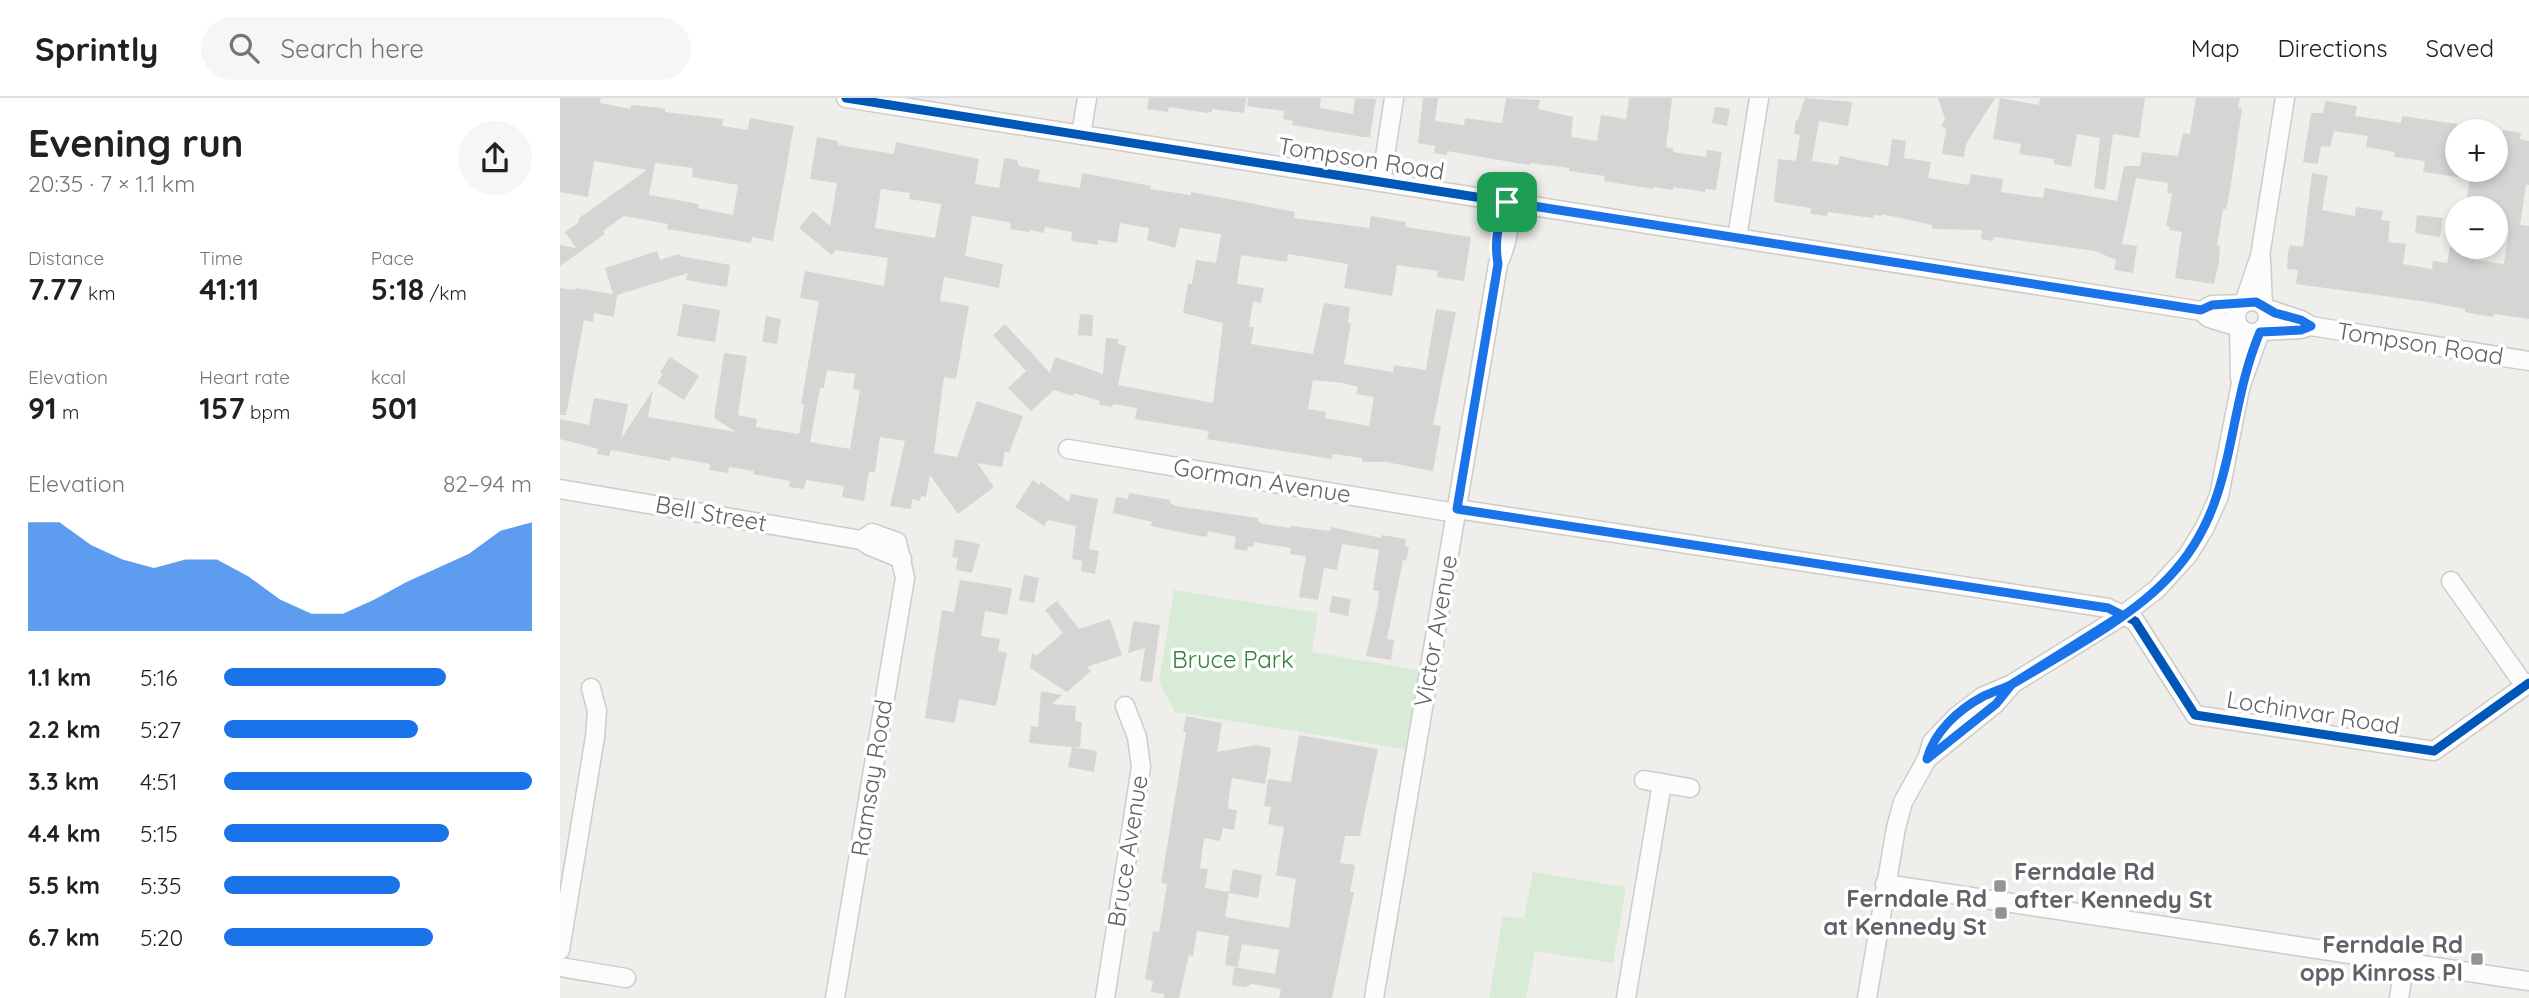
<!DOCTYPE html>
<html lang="en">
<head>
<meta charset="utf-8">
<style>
  body { margin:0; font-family:Quicksand,sans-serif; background:#f6f6f6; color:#202124; height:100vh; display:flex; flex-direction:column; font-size:26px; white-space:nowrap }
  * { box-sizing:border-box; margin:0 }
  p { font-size:23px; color:#757577 }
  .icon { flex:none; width:38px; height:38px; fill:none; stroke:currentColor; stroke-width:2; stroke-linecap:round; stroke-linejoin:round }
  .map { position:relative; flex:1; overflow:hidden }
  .drawer { display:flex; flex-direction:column; background:#fff; width:560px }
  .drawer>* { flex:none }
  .tools { position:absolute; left:1885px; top:21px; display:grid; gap:14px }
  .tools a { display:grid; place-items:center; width:63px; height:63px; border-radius:50%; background:#fff; box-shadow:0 4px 10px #0003; font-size:35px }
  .pin { position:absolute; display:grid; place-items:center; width:60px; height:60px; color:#fff; margin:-30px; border-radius:14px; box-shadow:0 4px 10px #0006 }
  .round { display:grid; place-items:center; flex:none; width:74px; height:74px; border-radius:37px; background:#f6f6f6 }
  .head { display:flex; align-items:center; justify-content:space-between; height:119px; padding:0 28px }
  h1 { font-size:38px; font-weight:700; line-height:52px }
  .metrics { display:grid; grid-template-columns:repeat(3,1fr); gap:10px; height:119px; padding:7px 28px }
  .metrics div { display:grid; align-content:center }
  .metrics b { font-size:30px; font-weight:700 }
  .metrics small { font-size:19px; font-weight:400 }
  .metrics p { font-size:19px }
  .chart { height:196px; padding:14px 28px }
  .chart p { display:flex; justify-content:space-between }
  .chart svg { width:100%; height:126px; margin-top:7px; fill:#1a73e8; opacity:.7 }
  ul { padding:0 28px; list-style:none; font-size:23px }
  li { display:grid; grid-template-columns:112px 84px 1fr; align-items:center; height:52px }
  li i { height:18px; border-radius:9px; background:#1a73e8 }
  header { display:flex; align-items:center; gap:42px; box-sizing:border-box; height:98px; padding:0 35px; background:#fff; border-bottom:2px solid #e0e0e0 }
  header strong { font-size:33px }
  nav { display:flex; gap:38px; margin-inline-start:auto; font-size:24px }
  .search { width:490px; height:63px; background:#f6f6f6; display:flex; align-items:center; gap:18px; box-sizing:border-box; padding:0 24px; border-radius:38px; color:#757577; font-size:26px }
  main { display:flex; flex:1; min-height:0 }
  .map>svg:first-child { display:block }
  .green { fill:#d8ebd6 }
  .building { fill:#d6d5d3; fill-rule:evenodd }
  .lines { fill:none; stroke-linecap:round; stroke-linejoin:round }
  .minor-casing { stroke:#cbcccc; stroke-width:21 }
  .minor { stroke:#fdfcfc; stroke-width:18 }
  .cycleway-casing { stroke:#fff; stroke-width:13 }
  .cycleway { stroke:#0057b8; stroke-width:9 }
  .route-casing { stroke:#fff; stroke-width:14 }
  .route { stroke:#1a73e8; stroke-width:9 }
  .poi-dot { fill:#919496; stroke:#fff; stroke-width:2.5 }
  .labels { text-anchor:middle; stroke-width:7; stroke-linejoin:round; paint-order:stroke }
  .street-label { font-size:24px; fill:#5f6368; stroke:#fff }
  .park-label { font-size:24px; fill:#348238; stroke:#fff }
  .poi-label { font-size:24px; font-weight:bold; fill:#5f6368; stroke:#fff; text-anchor:end }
</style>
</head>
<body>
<header>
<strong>Sprintly</strong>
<div class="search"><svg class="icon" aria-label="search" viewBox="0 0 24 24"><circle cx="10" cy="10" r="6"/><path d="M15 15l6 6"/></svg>Search here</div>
<nav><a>Map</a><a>Directions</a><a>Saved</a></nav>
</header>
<main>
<section class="drawer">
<div class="head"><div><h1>Evening run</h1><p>20:35 · 7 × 1.1 km</p></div><a class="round"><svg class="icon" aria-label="share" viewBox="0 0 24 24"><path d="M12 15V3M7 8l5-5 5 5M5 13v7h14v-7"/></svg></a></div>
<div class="metrics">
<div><p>Distance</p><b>7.77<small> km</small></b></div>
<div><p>Time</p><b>41:11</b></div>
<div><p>Pace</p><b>5:18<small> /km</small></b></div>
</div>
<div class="metrics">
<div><p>Elevation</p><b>91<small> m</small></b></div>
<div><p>Heart rate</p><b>157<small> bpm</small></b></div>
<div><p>kcal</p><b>501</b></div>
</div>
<div class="chart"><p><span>Elevation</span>82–94 m</p>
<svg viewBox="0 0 160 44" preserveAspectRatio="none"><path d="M0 44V6L10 6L20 14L30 19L40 22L50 19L60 19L70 25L80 33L90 38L100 38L110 33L120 27L130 22L140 17L150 9L160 6V44z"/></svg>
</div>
<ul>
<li><b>1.1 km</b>5:16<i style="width:72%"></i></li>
<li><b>2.2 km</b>5:27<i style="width:63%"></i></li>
<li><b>3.3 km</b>4:51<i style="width:100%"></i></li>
<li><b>4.4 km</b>5:15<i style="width:73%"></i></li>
<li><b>5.5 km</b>5:35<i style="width:57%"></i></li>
<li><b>6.7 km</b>5:20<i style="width:68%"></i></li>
</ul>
</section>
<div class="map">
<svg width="1969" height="900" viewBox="0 0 1969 900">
  <rect width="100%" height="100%" fill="#efeeea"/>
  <g class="green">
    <path d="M614,492L758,515L752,554L859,572L845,651L615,614L599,584Z"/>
    <path d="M973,774L1066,789L1053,865L975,853L966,900H929L943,818L964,821Z"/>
  </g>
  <g class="building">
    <path d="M0,0H41L40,5L71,11V7L93,9L105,11V14L163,21L162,28L188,32L190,20L234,28L213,143L192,139L191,145L138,136L107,131L108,126L64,118L43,133L45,136L0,168V147L16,150L5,134L18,125L19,120L87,72L34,63L28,99L0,94ZM95,65L133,70L132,79L178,87L173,117L138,110L139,106L89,97Z"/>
    <path d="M589,0H686L684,15L652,11V14L646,15L609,9L608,14L587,11Z"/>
    <path d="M688,0H761L760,10L793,16L795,0L816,1L810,39H803L732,27L733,23L723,21L724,13L687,8Z"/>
    <path d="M863,0H878L875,23L904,27L905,20L942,25L946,0L980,2L978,11L1013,19L1011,39L1037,43L1041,17L1066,21L1069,0H1112L1106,49L1114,51L1113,54L1146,59L1147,52L1162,54L1156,92L1145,91V94L1113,89V92L1093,89V91L1044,83L1045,78L1009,73V70L970,65V67L962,66L887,53V57L874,55L875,48L858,45Z"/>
    <path d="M1245,0L1292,4L1288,28L1259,23L1252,63L1278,67L1280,58L1328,68L1332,41L1346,43L1344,60L1371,64L1368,80L1409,87L1411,76L1443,81L1441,94L1483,100L1485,90L1557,103L1564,68H1580L1582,54L1618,58L1623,35L1630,36L1636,0H1680L1678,10L1682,11L1670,92L1666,111H1663L1657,147L1660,148L1659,163L1654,186L1615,180L1622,134L1609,132L1610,129L1606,128L1612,96L1607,95L1608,85L1576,80L1562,146L1577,148L1573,175L1554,172L1556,162L1535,153L1434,139L1433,143L1421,141L1422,132L1372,131V127L1322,116V118L1314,117L1313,120L1268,114L1267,118L1250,116L1251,110L1214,104L1218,61L1236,63L1240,37L1234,36L1236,21L1238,22Z"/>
    <path d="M1378,0H1435L1406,46L1404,59L1382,56L1386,31L1381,28L1385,21Z"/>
    <path d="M1440,0L1479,7L1480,0H1585L1579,40L1553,36L1545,92L1534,90L1540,40L1517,36L1511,69L1494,66V61L1459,56L1461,46L1433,41Z"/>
    <path d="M1765,3L1797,8L1795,18L1802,19L1841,25L1842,18L1897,26V72H1905L1910,78L1911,72H1936L1938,35L1942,36L1943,32L1961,35L1960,41L1969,43V87H1966L1960,127L1969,128V221L1934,216L1933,219L1919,217L1905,214V211L1861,203L1736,186L1738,172L1727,171L1728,154L1730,147L1743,149L1752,75L1768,78L1762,112L1795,118L1796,109L1823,113L1821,122L1830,123L1828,144L1846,146L1843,166L1872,171L1873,163L1887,165L1890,149L1910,152L1909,161L1944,166L1949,131L1940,130L1942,115H1936V110H1905L1910,81L1863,74L1865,63L1834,59L1835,54L1806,49L1808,38L1774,33L1770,49L1761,48L1758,66L1743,64L1751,15H1763Z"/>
    <path d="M1155,9L1170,11L1167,28L1152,25Z"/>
    <path d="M257,39L278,43V47L334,56L336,44L419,61L415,86L439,90L444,60L457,62L459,68L480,72L478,83L520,90L522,75L591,88L590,91L631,97V94L690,105L735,114L734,120L809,130L811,118L846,124L845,129L911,139L904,183L877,179L878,173L837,167L832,198L784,190L788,166L728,156L727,164L681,157L677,186L704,190L701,205L693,203L689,229H694L691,246L753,256L764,205L790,209L788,225H791L784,266L833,274L834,267L866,272L876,211L896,214L873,327L881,328L873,373L826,364H802V360L773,356L772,361L647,341L649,333L575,321L577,310L553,306L552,309L539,307L540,303L514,295L513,298L494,292L471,313L448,290L466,273L433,237L445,226L490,275L495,259L543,276L546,240L558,241V246L566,248L558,287L653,305L663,225L623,215L628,185L632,186L636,162L656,165L661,136L620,130L615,150L587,142L589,130L560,125L557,145L538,142V147L511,143L512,134L485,129L484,135L470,132V134L450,131L451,126L448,124L412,118L405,158L443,166L439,190L384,179L380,203L409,208L396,281L384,279L374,355L397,359L417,303L463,318L449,355L445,353L442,369L417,365L434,389L398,416L370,377L366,399L361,398L360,403L352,401L351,411L330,408L345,343L320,339L315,374H309L304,403L282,399L284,388L246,382L244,391L229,389L230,383L193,376L194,373L169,369L168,375L149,372L150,366L111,359V363L51,352L49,358L37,356L38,351L0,341V321L29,327L34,300L68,306L61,341L93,292L88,319L176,334L154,320L164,255L187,258L178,317L197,321L196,329L239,336L244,307L241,306L259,203L240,200L245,173L324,188L328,160L276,152L272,157L239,130L253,113L270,128L277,85L250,81ZM321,91L350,95L349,101L381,106L375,140L315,130ZM267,272L295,276L293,291L300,292L290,351L250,344L260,290H264ZM753,282L783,285L798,289L796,296L814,299L809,328L765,320L766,314L748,311Z"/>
    <path d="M1857,117L1883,120L1880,139L1855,135Z"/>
    <path d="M97,153L100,162L119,156L120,158L170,167L167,189L126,182L128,175L57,197L54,219L34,215L33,224L24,222L6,317H0V190L15,192L16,190L53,196L45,170Z"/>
    <path d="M123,206L160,212L155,244L117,238Z"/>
    <path d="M520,216L533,217L532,238L518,237Z"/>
    <path d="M206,218L221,221L217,246L202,244Z"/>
    <path d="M110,259L139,278L124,302L97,285L103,276L100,274Z"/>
    <path d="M473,382L479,387L481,384L509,404L511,396L538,401L529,451L539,453L535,476L521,473L522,463L512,461L516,428L488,422L484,428L455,409Z"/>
    <path d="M569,395L611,402L610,405L616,408L698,420V423L703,426L730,430L731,428L770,433L771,429L821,440L822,437L846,441L845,448L849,449L846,463L843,462L827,541L834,542L831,562L806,558L817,510L819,493L813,492L819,452L782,446L777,472L764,470L758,502L739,499L746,458L730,456L731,450L694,444L693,449L688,448L687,453L674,451L676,439L648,433L647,439L634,437L591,428L592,424L553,415L556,399L568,401Z"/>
    <path d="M395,441L420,446L412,475L396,472L398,460L392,459Z"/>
    <path d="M464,477L479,480L474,505L459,502Z"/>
    <path d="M400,482L452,490L447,517L425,513L421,538L440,541L438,553L447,555L436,608L399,601L395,625L365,620L382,512L394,514Z"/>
    <path d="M772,498L791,501L788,518L769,514Z"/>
    <path d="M497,503L519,531L550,521L562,557L527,569L531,573L507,594L470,570L472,555L476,558L503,535L485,512Z"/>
    <path d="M573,523L600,527L592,584L580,583L585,550L568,555Z"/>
    <path d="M481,593L502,597L492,606L516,608L515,623L522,624L520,649H513L537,653L534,674L508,669L512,649L469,645L471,628L478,629Z"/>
    <path d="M626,618L662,625L657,654L696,647L711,650L705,686L672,680L668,705L669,711L677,712L674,732L663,730L660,743L644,740L640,770L648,771L645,790L669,794L665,819L729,830L736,781L716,777L724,729L708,726L711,709L704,708L708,681L731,684L739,637L818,651L800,738H785L780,765L795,767L790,794H794L772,900H719L721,891L692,886L685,889L672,887L674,869L715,876L719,852L682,846L678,869L665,867L669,838L637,833L633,858L629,857L619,900H604V896L591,894L593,883L585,881L593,833L599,834L607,786L601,785L626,634H623Z"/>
    <path d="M673,771L702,777L698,800L669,795Z"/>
  </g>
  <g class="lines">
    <defs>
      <g id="minor">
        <path d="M286,0L1641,213L1652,207L1683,206"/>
        <path d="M521,37L527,0"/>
        <path d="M821,84L834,0"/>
        <path d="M1177,140L1199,0"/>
        <path d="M1701,161L1703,207"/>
        <circle cx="1692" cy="219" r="16"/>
        <path d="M1684,205L1700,158L1725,0"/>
        <path d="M1705,210L1741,222L1751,228L1969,263"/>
        <path d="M1641,213L1649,220L1678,229"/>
        <path d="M1679,230L1680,280"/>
        <path d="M1702,233L1741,231L1751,228"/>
        <path d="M508,351L896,415"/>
        <path d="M0,391L301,442L310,448L342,461"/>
        <path d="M897,411L1548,510L1575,523L1635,617L1874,653L1969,585"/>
        <path d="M1891,483L1965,588"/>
        <path d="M1368,660L1435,606L1450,589"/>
        <path d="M1084,682L1130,690"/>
        <path d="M1325,786L1969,883"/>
        <path d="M0,852L35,639L37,613L31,590"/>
        <path d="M0,869L66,880"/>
        <path d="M275,900L345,480L337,444L312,435L301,442"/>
        <path d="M545,900L581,669L577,639L565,608"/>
        <path d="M814,900L938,166C948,144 951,128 947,104"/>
        <path d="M1066,900L1102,685"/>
        <path d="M1307,900L1336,730L1343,704L1367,661L1372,644L1396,619L1422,599L1452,586L1562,518L1597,491L1628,457L1645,429L1659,398L1680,290L1700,234"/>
        <path d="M1839,900L1845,864"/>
      </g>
    </defs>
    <use href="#minor" class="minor-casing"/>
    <use href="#minor" class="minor"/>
    <defs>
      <g id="cycleway">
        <path d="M286,0L1641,213L1652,207L1683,206"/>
        <path d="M897,411L1548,510L1575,523L1635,617L1874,653L1969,585"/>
      </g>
    </defs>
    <use href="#cycleway" class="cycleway-casing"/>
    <use href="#cycleway" class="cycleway"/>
  </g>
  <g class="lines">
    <defs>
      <path id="route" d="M947,104C938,126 934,142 938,166L897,411L1548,510L1562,517L1452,586L1436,606L1367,661C1374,634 1398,612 1422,599C1433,593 1445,591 1456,584C1504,555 1571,520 1609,479C1678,407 1664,319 1700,234L1741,232L1751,228L1741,222L1715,215L1696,204L1652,207L1641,212L947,104"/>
    </defs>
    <use href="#route" class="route-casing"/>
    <use href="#route" class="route"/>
  </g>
  <g class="poi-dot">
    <rect x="1433" y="781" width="14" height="14" rx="3.5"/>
    <rect x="1434" y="808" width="14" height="14" rx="3.5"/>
    <rect x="1910" y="854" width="14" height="14" rx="3.5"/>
  </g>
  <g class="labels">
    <g class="street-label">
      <text transform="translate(801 61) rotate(9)" y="8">Tompson Road</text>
      <text transform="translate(1860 246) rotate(9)" y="8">Tompson Road</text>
      <text transform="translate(702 383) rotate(9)" y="8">Gorman Avenue</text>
      <text transform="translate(151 416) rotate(10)" y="8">Bell Street</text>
      <text transform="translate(876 533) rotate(-80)" y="8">Victor Avenue</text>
      <text transform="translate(1753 615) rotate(9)" y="8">Lochinvar Road</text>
      <text transform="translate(312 680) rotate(-81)" y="8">Ramsay Road</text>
      <text transform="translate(568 753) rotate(-81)" y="8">Bruce Avenue</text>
    </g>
    <g class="park-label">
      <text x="673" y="570">Bruce Park</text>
    </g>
    <g class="poi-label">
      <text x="1454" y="782" text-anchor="start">Ferndale Rd<tspan x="1454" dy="28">after Kennedy St</tspan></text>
      <text x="1427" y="809">Ferndale Rd<tspan x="1427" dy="28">at Kennedy St</tspan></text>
      <text x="1903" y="855">Ferndale Rd<tspan x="1903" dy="28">opp Kinross Pl</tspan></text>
    </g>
  </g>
</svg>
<div class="tools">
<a>+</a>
<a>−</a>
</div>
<div class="pin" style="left:947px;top:104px;background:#1e9e55"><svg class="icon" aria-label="arrive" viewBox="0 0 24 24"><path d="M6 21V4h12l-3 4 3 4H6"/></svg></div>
</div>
</main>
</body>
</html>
